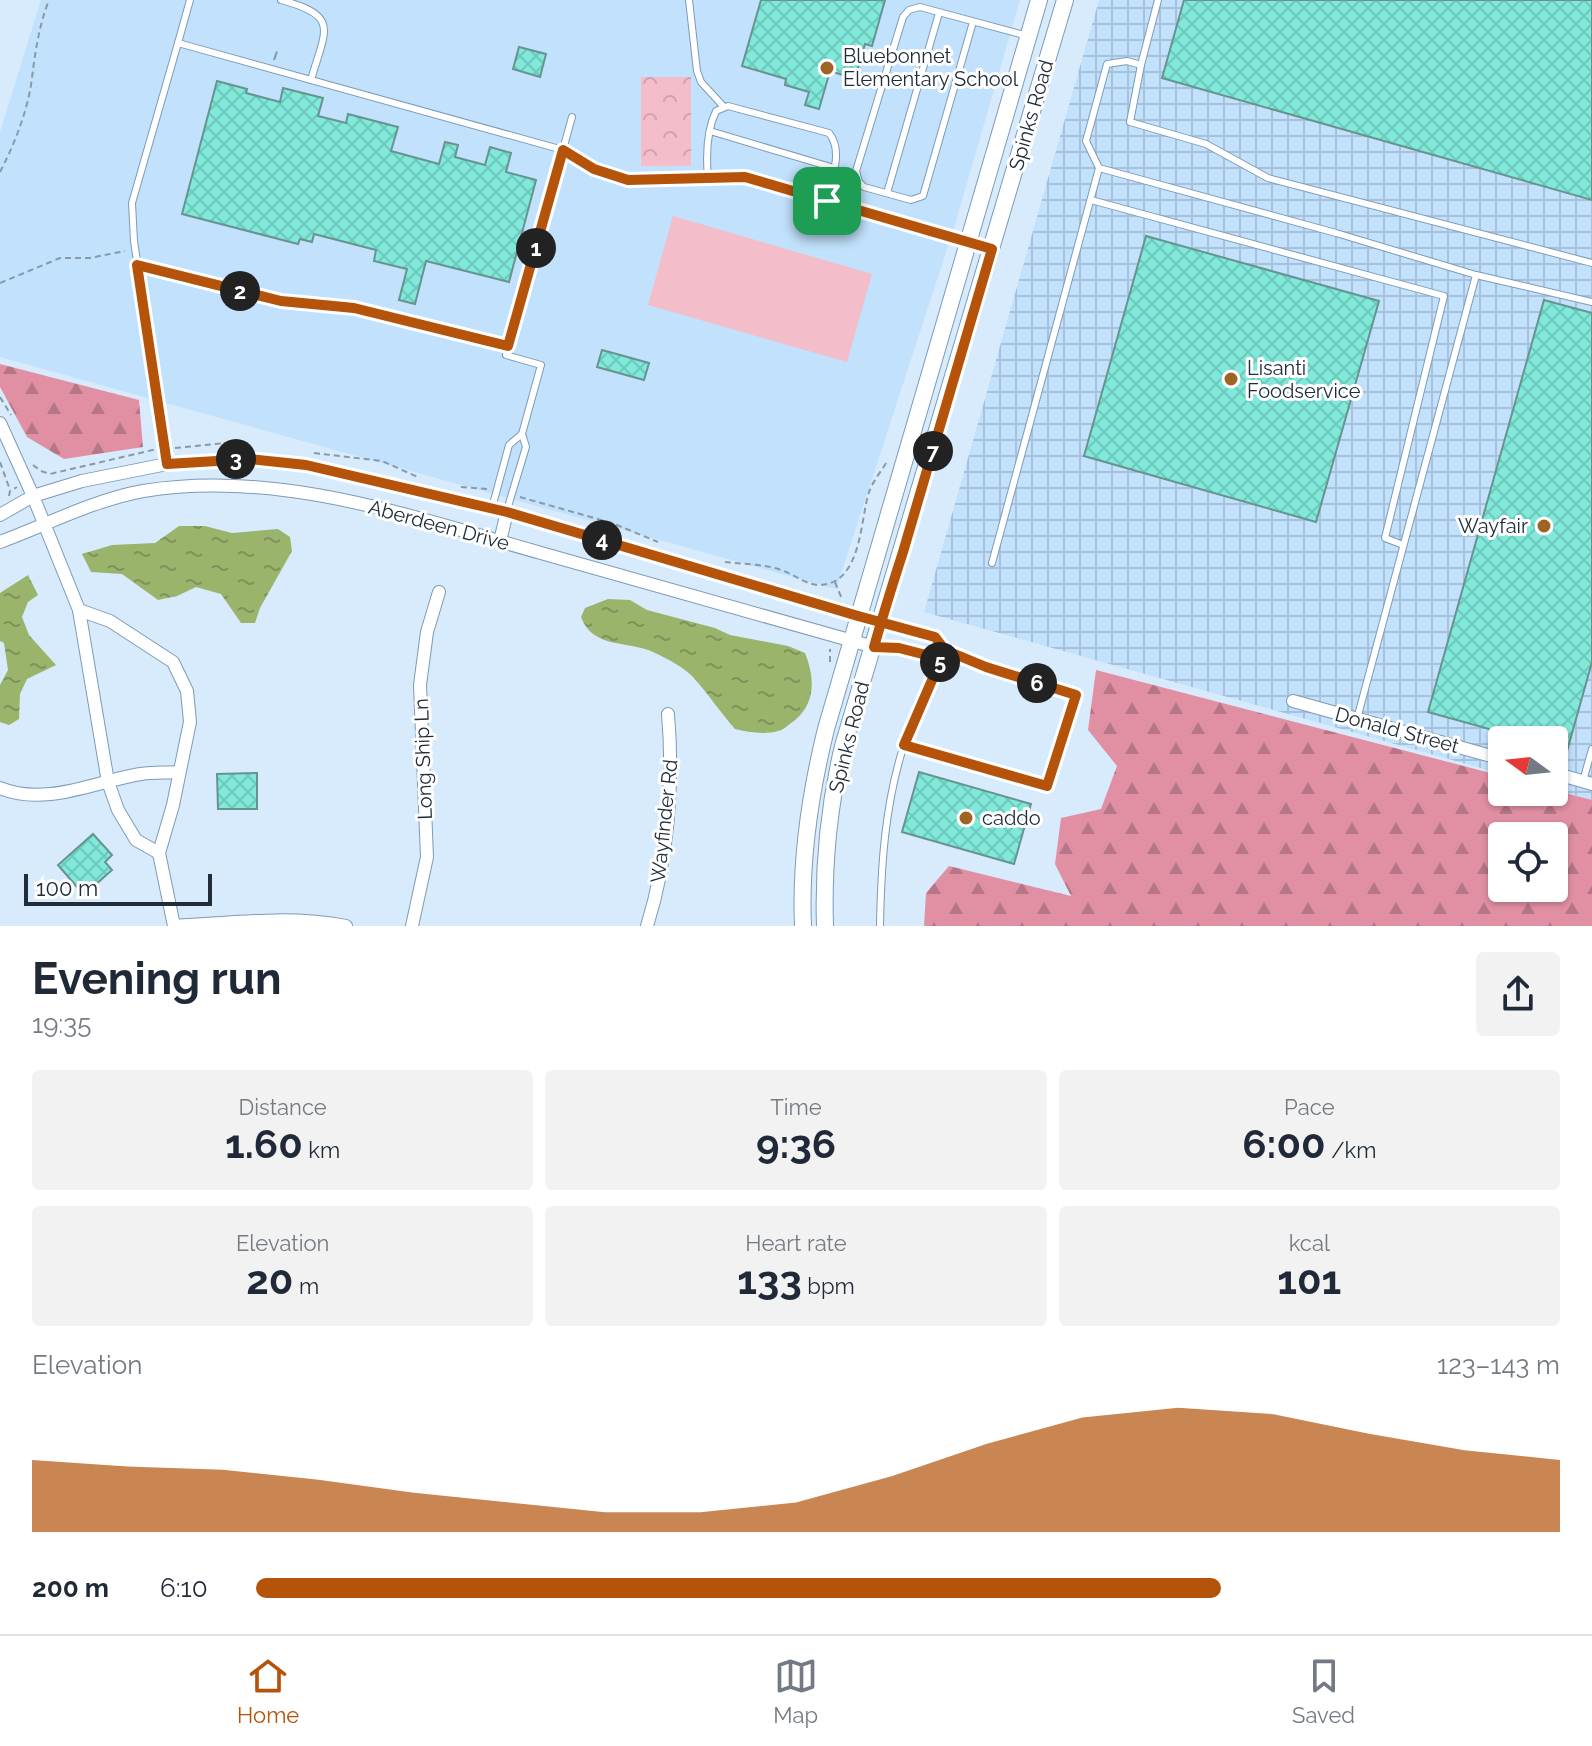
<!DOCTYPE html>
<html lang="en">
<head>
<meta charset="utf-8">
<style>
  body { margin:0; font-family:Raleway,sans-serif; background:#f2f2f3; color:#1f2937; height:100vh; display:flex; flex-direction:column; font-size:30px; white-space:nowrap }
  * { box-sizing:border-box; margin:0 }
  p { font-size:26px; color:#747a83 }
  .icon { flex:none; width:44px; height:44px; fill:none; stroke:currentColor; stroke-width:2; stroke-linecap:round; stroke-linejoin:round }
  .map { position:relative; height:926px; overflow:hidden }
  .panel { display:flex; flex-direction:column; background:#fff; flex:1 }
  .panel>* { flex:none }
  .needle { width:52px; rotate:285deg }
  .tools { position:absolute; left:1488px; top:726px; display:grid; gap:16px }
  .tools a { display:grid; place-items:center; width:80px; height:80px; border-radius:8px; background:#fff; box-shadow:0 2px 6px #0004; font-size:40px }
  .scale { position:absolute; left:24px; bottom:20px; width:188px; box-sizing:border-box; padding-left:8px; border:4px solid #202d38; border-top:0; font-size:22px; line-height:28px; white-space:nowrap; color:#202d38; -webkit-text-stroke:6px #fff; paint-order:stroke }
  .pin { position:absolute; display:grid; place-items:center; width:68px; height:68px; color:#fff; margin:-34px; border-radius:16px; box-shadow:0 4px 12px #0006 }
  .km { position:absolute; width:40px; height:40px; margin:-20px; border-radius:50%; background:#222; color:#fff; font-size:22px; line-height:40px; text-align:center }
  .round { display:grid; place-items:center; flex:none; width:84px; height:84px; border-radius:8px; background:#f2f2f3 }
  .head { display:flex; align-items:center; justify-content:space-between; height:136px; padding:0 32px }
  h1 { font-size:44px; font-weight:700; line-height:60px }
  .metrics { display:grid; grid-template-columns:repeat(3,1fr); gap:12px; height:136px; padding:8px 32px }
  .metrics div { display:grid; align-content:center; border-radius:8px; background:#f2f2f3; text-align:center }
  .metrics b { font-size:40px; font-weight:700 }
  .metrics small { font-size:22px; font-weight:400 }
  .metrics p { font-size:22px }
  .chart { height:224px; padding:16px 32px }
  .chart p { display:flex; justify-content:space-between }
  .chart svg { width:100%; height:144px; margin-top:8px; fill:#b45309; opacity:.7 }
  ul { padding:0 32px; list-style:none; font-size:26px }
  li { display:grid; grid-template-columns:128px 96px 1fr; align-items:center; height:60px }
  li i { height:20px; border-radius:10px; background:#b45309 }
  .menu { display:flex; justify-content:space-around; align-items:center; height:112px; border-top:2px solid #e0e1e3; background:#fff; font-size:22px; color:#747a83 }
  .menu a { display:grid; justify-items:center; gap:4px }
  .menu .selected { color:#b45309 }
  .map>svg:first-child { display:block }
  .built { fill:#c1e1fc }
  .industrial { fill:url(#industrial-grid) }
  .forest { fill:url(#forest-firs); fill-rule:evenodd }
  .park { fill:url(#park-crowns) }
  .pitch { fill:#f3bdc9 }
  .water { fill:url(#water-ripples) }
  .building { fill:url(#building-cross-hatch); stroke:#65958e; stroke-width:2 }
  .lines { fill:none; stroke-linecap:round; stroke-linejoin:round }
  .lane-casing { stroke:#7c9bb6; stroke-width:8 }
  .street-casing { stroke:#7c9bb6; stroke-width:14 }
  .secondary-casing { stroke:#7c9bb6; stroke-width:18 }
  .path { stroke:#8899a8; stroke-width:2; stroke-dasharray:6 4; stroke-linecap:butt }
  .lane { stroke:#fff; stroke-width:6 }
  .street { stroke:#fff; stroke-width:12 }
  .secondary { stroke:#fff; stroke-width:16 }
  .route-casing { stroke:#fff; stroke-width:16 }
  .route { stroke:#b45309; stroke-width:10 }
  .poi-dot { fill:#9e6424; stroke:#fff; stroke-width:3 }
  .labels { text-anchor:middle; stroke-width:6; stroke-linejoin:round; paint-order:stroke }
  .poi-label { font-size:20px; fill:#202d38; stroke:#fff; text-anchor:start }
  .street-label { font-size:20px; fill:#202d38; stroke:#fff }
</style>
</head>
<body>
<div class="map">
<svg width="1592" height="926" viewBox="0 0 1592 926">
  <defs>
    <pattern id="industrial-grid" width="8" height="8" patternUnits="userSpaceOnUse" patternTransform="scale(2)"><rect width="8" height="8" fill="#c1e1fc"/><path d="M0 4h8M4 0v8" fill="none" stroke="#a6c1d9"/></pattern>
    <pattern id="forest-firs" width="22" height="20" patternUnits="userSpaceOnUse" patternTransform="scale(2)"><rect width="22" height="20" fill="#e190a4"/><path d="M5 1l3.5 6h-7zM16 11l3.5 6h-7z" fill="#b67687"/></pattern>
    <pattern id="park-crowns" width="20" height="18" patternUnits="userSpaceOnUse" patternTransform="scale(2)"><rect width="20" height="18" fill="#f3bdc9"/><path d="M2 6a3 3 0 1 1 6 0M12 15a3 3 0 1 1 6 0" fill="none" stroke="#d0a3ad"/></pattern>
    <pattern id="water-ripples" width="26" height="14" patternUnits="userSpaceOnUse" patternTransform="scale(2)"><rect width="26" height="14" fill="#9bb46c"/><path d="M2 4q2-2 4 0t4 0M15 11q2-2 4 0t4 0" fill="none" stroke="#7e935a"/></pattern>
    <pattern id="building-cross-hatch" width="8" height="8" patternUnits="userSpaceOnUse" patternTransform="scale(2)"><rect width="8" height="8" fill="#80e9da"/><path d="M0 0l8 8M0 8l8-8" fill="none" stroke="#6ec8bc"/></pattern>
  </defs>
  <rect width="100%" height="100%" fill="#d7ebfd"/>
  <path class="built" d="M41,0H1020L953,231L836,589L0,357V132Z"/>
  <path class="industrial" d="M1099,0H1592V800L1554,789V740H1502V774L924,612Z"/>
  <g class="forest">
    <path d="M0,364L139,400L143,447L64,459L27,437L0,387Z"/>
    <path d="M1096,670L1502,776V792L1554,790L1592,800V926H924L926,893L949,866L1071,896L1055,864L1061,818L1101,809L1117,766L1088,730ZM1502,836H1554V888H1502Z"/>
  </g>
  <rect class="park" x="641" y="77" width="50" height="89"/>
  <path class="pitch" d="M673,216L872,274L847,362L648,305Z"/>
  <g class="water">
    <path d="M179,526H205L232,533L278,529L290,537L292,551L260,608L255,623H241L221,594L196,587L177,596L158,600L122,574L91,572L82,554L112,545L155,543Z"/>
    <path d="M28,575L38,595L28,602L22,617L29,635L56,665L27,679L20,694L19,719L9,725L0,722V685L8,670L4,643L0,641V593Z"/>
    <path d="M608,599L630,600L647,610L715,628L730,635L788,646L805,653C815,678 816,703 794,721C789,724 784,730 778,731C764,735 748,732 735,729C720,712 707,692 692,676C683,667 666,658 655,653C630,640 593,650 581,617L585,608Z"/>
  </g>
  <g class="building">
    <path d="M761,0H885L872,46L865,44L855,79L830,71L819,109L805,105L809,92L785,85L786,79L742,66Z"/>
    <path d="M1184,0H1592V200L1162,78Z"/>
    <path d="M519,47L546,54L540,77L513,69Z"/>
    <path d="M217,81L247,89L246,93L280,102L283,88L323,98L318,116L346,123L348,114L398,127L391,151L439,164L445,142L458,145L455,157L485,165L490,147L511,153L506,172L536,180L509,282L426,261L415,304L399,300L407,269L374,261L376,250L314,234L312,242L300,239L298,244L182,214Z"/>
    <path d="M1146,236L1379,301L1316,522L1084,456Z"/>
    <path d="M1544,300L1592,313V662L1567,751L1554,747V740H1529L1428,712Z"/>
    <path d="M602,350L649,363L644,380L597,367Z"/>
    <path d="M919,772L1031,804L1014,864L902,832Z"/>
    <path d="M257,773V809H218L217,774Z"/>
    <path d="M93,834L112,855L105,862L112,870L84,895L58,865Z"/>
  </g>
  <g class="lines">
    <defs>
      <g id="lane">
        <path d="M281,0C341,16 325,30 311,80"/>
        <path d="M689,0L697,71L701,82L723,106"/>
        <path d="M973,22L923,196L911,200L864,187L859,182L856,171L903,17L909,10L920,7L1028,36"/>
        <path d="M178,43L190,0"/>
        <path d="M1141,65L1158,0"/>
        <path d="M710,131L834,168"/>
        <path d="M1099,168L1086,141L1107,64L1127,61L1141,65L1130,122L1206,144L1268,178L1592,263"/>
        <path d="M708,178C706,156 706,132 716,111L728,106L829,133C844,151 831,180 827,201"/>
        <path d="M887,193L939,13"/>
        <path d="M1091,200L1444,296L1385,538L1403,545"/>
        <path d="M137,265L281,301L354,308L508,346"/>
        <path d="M167,464L134,241L132,203L178,43L563,150L594,169L628,180L745,177L966,240"/>
        <path d="M492,508L509,445L522,434L541,365L506,355L572,117"/>
        <path d="M507,510L526,447L522,434"/>
        <path d="M992,563L1099,168L1336,233L1476,275"/>
        <path d="M881,622L935,637L945,650L986,667L1076,695L1047,786L904,745"/>
        <path d="M874,647L899,648L930,656L944,651"/>
        <path d="M1357,719L1476,275L1592,302"/>
        <path d="M1583,781L1592,749"/>
        <path d="M880,926C881,866 885,805 903,748C914,715 931,682 945,650"/>
      </g>
      <g id="street">
        <path d="M0,423L33,496L79,610L108,782L118,810L136,840L159,853"/>
        <path d="M0,515L33,496L82,481L167,464L250,459L306,465L507,512L881,622"/>
        <path d="M500,541L507,512"/>
        <path d="M0,542C46,525 94,500 143,491C279,469 412,517 541,553C652,584 763,615 874,647"/>
        <path d="M79,610L110,621L173,662L187,691L190,722L173,805L159,853L174,926"/>
        <path d="M1293,701L1502,759"/>
        <path d="M1554,773L1592,784"/>
        <path d="M0,788C46,807 96,781 141,774C154,772 167,773 179,772"/>
        <path d="M174,926C230,923 290,915 346,926"/>
        <path d="M412,926L427,857L420,685L427,632L439,592"/>
        <path d="M647,926C668,859 674,784 668,714"/>
      </g>
      <g id="secondary">
        <path d="M803,926C800,858 810,794 826,729L1039,0"/>
        <path d="M825,926C823,866 829,805 843,746L1065,0"/>
      </g>
    </defs>
    <use href="#lane" class="lane-casing"/>
    <use href="#street" class="street-casing"/>
    <use href="#secondary" class="secondary-casing"/>
    <g class="path">
      <path d="M274,60L277,51L275,58"/>
      <path d="M0,172C14,145 26,115 31,85C35,55 38,28 49,0"/>
      <path d="M0,283L60,258H90L125,251"/>
      <path d="M0,397L11,415"/>
      <path d="M175,448L225,443L248,446"/>
      <path d="M314,453L382,461L420,478"/>
      <path d="M0,462L10,490"/>
      <path d="M33,465L41,471L50,474L157,449"/>
      <path d="M461,487L487,489"/>
      <path d="M9,496L10,491L17,487"/>
      <path d="M520,497L612,523L658,542"/>
      <path d="M725,562C743,564 764,564 781,570C794,574 807,586 821,585C862,582 860,520 869,492C873,481 882,470 888,460"/>
      <path d="M835,582L842,599"/>
      <path d="M830,662V649"/>
    </g>
    <use href="#lane" class="lane"/>
    <use href="#street" class="street"/>
    <use href="#secondary" class="secondary"/>
  </g>
  <g class="lines">
    <defs>
      <path id="route" d="M827,201L745,177L628,180L594,169L563,150L508,346L354,308L281,301L137,265L167,464L250,459L306,465L507,512L858,616L935,637L945,650L904,745L1047,786L1076,695L986,667L945,650L930,656L899,648L874,647C883,615 893,583 903,552L992,249L827,201"/>
    </defs>
    <use href="#route" class="route-casing"/>
    <use href="#route" class="route"/>
  </g>
  <g class="poi-dot">
    <circle cx="827" cy="68" r="8"/>
    <circle cx="1231" cy="379" r="8"/>
    <circle cx="1544" cy="526" r="8"/>
    <circle cx="966" cy="818" r="8"/>
  </g>
  <g class="labels">
    <g class="poi-label">
      <text x="843" y="63">Bluebonnet<tspan x="843" dy="23">Elementary School</tspan></text>
      <text x="1247" y="375">Lisanti<tspan x="1247" dy="23">Foodservice</tspan></text>
      <text x="1528" y="533" text-anchor="end">Wayfair</text>
      <text x="982" y="825">caddo</text>
    </g>
    <g class="street-label">
      <text transform="translate(1031 115) rotate(-74)" y="7">Spinks Road</text>
      <text transform="translate(439 525) rotate(15)" y="7">Aberdeen Drive</text>
      <text transform="translate(1397 730) rotate(15)" y="7">Donald Street</text>
      <text transform="translate(849 737) rotate(-76)" y="7">Spinks Road</text>
      <text transform="translate(423 759) rotate(-92)" y="7">Long Ship Ln</text>
      <text transform="translate(664 821) rotate(-84)" y="7">Wayfinder Rd</text>
    </g>
  </g>
</svg>
<div class="tools">
<a><svg class="needle" viewBox="-14 -14 28 28"><path d="M0-13l5 13h-10z" fill="#e53935"/><path d="M0 13l5-13h-10z" fill="#747a83"/></svg></a>
<a><svg class="icon" aria-label="locate" viewBox="0 0 24 24"><circle cx="12" cy="12" r="6"/><path d="M12 2v4M12 18v4M2 12h4M18 12h4"/></svg></a>
</div>
<div class="scale">100 m</div>
<div class="pin" style="left:827px;top:201px;background:#1e9e55"><svg class="icon" aria-label="arrive" viewBox="0 0 24 24"><path d="M6 21V4h12l-3 4 3 4H6"/></svg></div>
<b class="km" style="left:536px;top:248px">1</b>
<b class="km" style="left:240px;top:291px">2</b>
<b class="km" style="left:236px;top:459px">3</b>
<b class="km" style="left:602px;top:540px">4</b>
<b class="km" style="left:940px;top:662px">5</b>
<b class="km" style="left:1037px;top:683px">6</b>
<b class="km" style="left:933px;top:451px">7</b>
</div>
<section class="panel">
<div class="head"><div><h1>Evening run</h1><p>19:35</p></div><a class="round"><svg class="icon" aria-label="share" viewBox="0 0 24 24"><path d="M12 15V3M7 8l5-5 5 5M5 13v7h14v-7"/></svg></a></div>
<div class="metrics">
<div><p>Distance</p><b>1.60<small> km</small></b></div>
<div><p>Time</p><b>9:36</b></div>
<div><p>Pace</p><b>6:00<small> /km</small></b></div>
</div>
<div class="metrics">
<div><p>Elevation</p><b>20<small> m</small></b></div>
<div><p>Heart rate</p><b>133<small> bpm</small></b></div>
<div><p>kcal</p><b>101</b></div>
</div>
<div class="chart"><p><span>Elevation</span>123–143 m</p>
<svg viewBox="0 0 160 44" preserveAspectRatio="none"><path d="M0 44V22L10 24L20 25L30 28L40 32L50 35L60 38L70 38L80 35L90 27L100 17L110 9L120 6L130 8L140 14L150 19L160 22V44z"/></svg>
</div>
<ul>
<li><b>200 m</b>6:10<i style="width:74%"></i></li>
</ul>
</section>
<nav class="menu">
<a class="selected"><svg class="icon" aria-label="home" viewBox="0 0 24 24"><path d="M3 11l9-7 9 7M6 9v11h12V9"/></svg>Home</a>
<a><svg class="icon" aria-label="map" viewBox="0 0 24 24"><path d="M3 6l6-2 6 2 6-2v14l-6 2-6-2-6 2zM9 4v14M15 6v14"/></svg>Map</a>
<a><svg class="icon" aria-label="saved" viewBox="0 0 24 24"><path d="M7 4h10v16l-5-4-5 4z"/></svg>Saved</a>
</nav>
</body>
</html>
